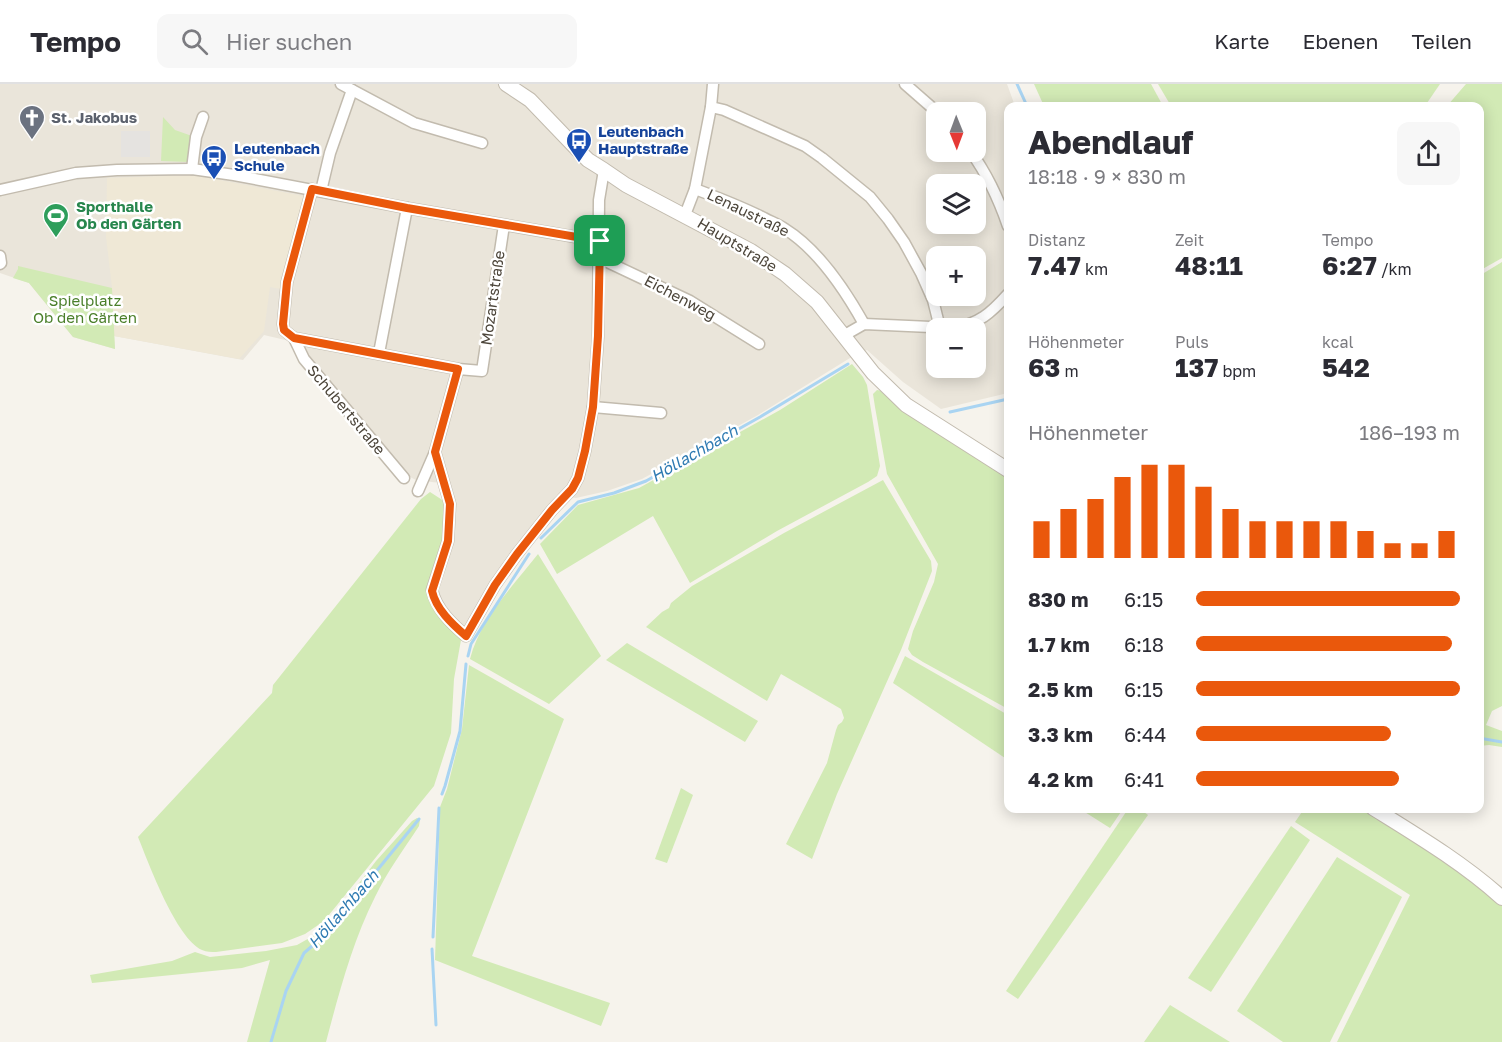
<!DOCTYPE html>
<html lang="de">
<head>
<meta charset="utf-8">
<style>
  body { margin:0; font-family:"Golos Text",sans-serif; background:#f7f7f7; color:#2b2b33; height:100vh; display:flex; flex-direction:column; font-size:22px; white-space:nowrap }
  * { box-sizing:border-box; margin:0 }
  p { font-size:20px; color:#7c7c81 }
  .icon { flex:none; width:33px; height:33px; fill:none; stroke:currentColor; stroke-width:2; stroke-linecap:round; stroke-linejoin:round }
  .map { position:relative; flex:1; overflow:hidden }
  .details { position:absolute; left:1004px; top:18px; width:480px; height:711px; display:flex; flex-direction:column; background:#fff; border-radius:12px; box-shadow:0 3px 15px #0003 }
  .details>* { flex:none }
  .needle { width:39px; rotate:179deg }
  .fabs { position:absolute; left:926px; top:18px; display:grid; gap:12px }
  .fabs a { display:grid; place-items:center; width:60px; height:60px; border-radius:12px; background:#fff; box-shadow:0 3px 15px #0003; font-size:30px }
  .pin { position:absolute; display:grid; place-items:center; width:51px; height:51px; color:#fff; margin:-26px; border-radius:12px; box-shadow:0 3px 9px #0006 }
  .round { display:grid; place-items:center; flex:none; width:63px; height:63px; border-radius:12px; background:#f7f7f7 }
  .overview { display:flex; align-items:center; justify-content:space-between; height:102px; padding:0 24px }
  h1 { font-size:33px; font-weight:700; line-height:45px }
  .stats { display:grid; grid-template-columns:repeat(3,1fr); gap:9px; height:102px; padding:6px 24px }
  .stats div { display:grid; align-content:center }
  .stats b { font-size:26px; font-weight:700 }
  .stats small { font-size:16px; font-weight:400 }
  .stats p { font-size:16px }
  .chart { height:168px; padding:12px 24px }
  .chart p { display:flex; justify-content:space-between }
  .chart svg { width:100%; height:108px; margin-top:6px; stroke:#ea580c; stroke-width:6 }
  ul { padding:0 24px; list-style:none; font-size:20px }
  li { display:grid; grid-template-columns:96px 72px 1fr; align-items:center; height:45px }
  li i { height:15px; border-radius:8px; background:#ea580c }
  header { display:flex; align-items:center; gap:36px; box-sizing:border-box; height:84px; padding:0 30px; background:#fff; border-bottom:2px solid #e1e1e2 }
  header strong { font-size:28px }
  nav { display:flex; gap:33px; margin-inline-start:auto; font-size:21px }
  .search { width:420px; height:54px; background:#f7f7f7; display:flex; align-items:center; gap:15px; box-sizing:border-box; padding:0 21px; border-radius:12px; color:#7c7c81; font-size:22px }
  .map>svg:first-child { display:block }
  .residential { fill:#eae5da; fill-rule:evenodd }
  .education { fill:#efe8d6 }
  .green { fill:#d2eab5 }
  .parking { fill:#e5e3e0 }
  .lines { fill:none; stroke-linecap:round; stroke-linejoin:round }
  .stream { stroke:#a9d4f2; stroke-width:3 }
  .minor-casing { stroke:#c2bbae; stroke-width:13 }
  .tertiary-casing { stroke:#c2bbae; stroke-width:16 }
  .minor { stroke:#fff; stroke-width:10 }
  .tertiary { stroke:#fff; stroke-width:14 }
  .route-casing { stroke:#fff; stroke-width:12 }
  .route { stroke:#ea580c; stroke-width:8 }
  .labels { text-anchor:middle; stroke-width:5; stroke-linejoin:round; paint-order:stroke }
  .worship-label { font-size:15px; font-weight:bold; fill:#5b616d; stroke:#fff; text-anchor:start }
  .transit-label { font-size:15px; font-weight:bold; fill:#164399; stroke:#fff; text-anchor:start }
  .leisure-label { font-size:15px; font-weight:bold; fill:#27864d; stroke:#fff; text-anchor:start }
  .street-label { font-size:15px; fill:#4b4439; stroke:#fff }
  .park-label { font-size:15px; fill:#4a7f2a; stroke:#fff }
  .water-label { font-size:16px; font-style:italic; fill:#2e7ab2; stroke:#fff }
</style>
</head>
<body>
<header>
<strong>Tempo</strong>
<div class="search"><svg class="icon" aria-label="search" viewBox="0 0 24 24"><circle cx="10" cy="10" r="6"/><path d="M15 15l6 6"/></svg>Hier suchen</div>
<nav><a>Karte</a><a>Ebenen</a><a>Teilen</a></nav>
</header>
<div class="map">
<svg width="1502" height="958" viewBox="0 0 1502 958">
  <rect width="100%" height="100%" fill="#f6f3ec"/>
  <path class="residential" d="M0,0H1007L1015,22H1008V309L941,325L903,298L867,266L850,274L758,331L642,395L607,407L576,414L557,411L529,447L463,547L437,515L448,400L416,396L406,391L298,259L264,251L243,276L114,252L115,265L73,253L29,199L0,189ZM936,28H975V68H936ZM936,100H975V140H936ZM936,172H975V212H936ZM936,244H975V284H936Z"/>
  <path class="education" d="M193,91L303,112L281,205L270,203L264,247L239,275L114,252L112,204L106,153L107,94Z"/>
  <g class="green">
    <path d="M1034,0H1151L1163,22H1044Z"/>
    <path d="M1158,0H1440L1427,19L1423,22H1171Z"/>
    <path d="M1466,0H1502V174L1479,187V22H1447Z"/>
    <path d="M163,33L175,46L192,52L188,78L161,77Z"/>
    <path d="M1502,178V622L1492,627L1486,641L1502,647V663L1489,661L1479,662V192Z"/>
    <path d="M18,182L112,204L115,265L73,253L29,199L13,194L18,185Z"/>
    <path d="M852,280L863,293L867,301L880,382L877,392L868,398L777,447L690,499L653,432L557,490L540,460L578,421L639,404L780,326Z"/>
    <path d="M877,306L882,307L1008,392V625L923,578L912,571L908,565L913,547L934,498L938,480L887,390L875,323L873,310Z"/>
    <path d="M883,396L931,477L932,487L901,566L837,710L812,775L786,760L827,679L836,646L838,641L842,638L844,634L841,625L781,590L767,617L646,543L662,528L669,524L671,519L692,502L784,449Z"/>
    <path d="M430,408L447,419L446,455L428,507L440,531L461,556L454,595L451,649L434,702L324,837L305,850L282,859L216,868C211,868 207,868 202,866C176,854 149,780 138,753L272,609L273,601L421,415Z"/>
    <path d="M538,470L601,572L549,620L470,575C480,535 513,502 538,470Z"/>
    <path d="M627,559L758,637L745,658L606,576Z"/>
    <path d="M905,572L1008,631V676L893,599Z"/>
    <path d="M469,581L564,635L472,872L610,919L601,942L435,876L440,723L447,705L462,645Z"/>
    <path d="M681,704L693,711L667,779L655,775Z"/>
    <path d="M1080,725L1123,724V725L1110,744Z"/>
    <path d="M1128,725H1140L1148,731L1018,915L1006,907Z"/>
    <path d="M1304,725H1363L1439,773L1502,822V958H1337L1410,811L1295,738Z"/>
    <path d="M417,734L420,736L419,742C404,765 387,788 375,813C352,859 339,909 326,958H247L270,876L242,884L92,899L90,891L172,877L195,868L210,873L266,867L297,861L329,843L331,836L376,777L412,737Z"/>
    <path d="M1291,742L1310,756L1211,908L1188,894Z"/>
    <path d="M1337,773L1402,813L1330,958H1283L1237,927Z"/>
    <path d="M1170,921L1230,958H1144Z"/>
  </g>
  <rect class="parking" x="121" y="47" width="29" height="26"/>
  <g class="lines">
    <g class="stream">
      <path d="M1017,0L1027,22"/>
      <path d="M950,328L1008,315"/>
      <path d="M541,454L578,418L614,409L646,397L760,333L848,280"/>
      <path d="M468,572L471,560L529,470"/>
      <path d="M1479,654L1502,658"/>
      <path d="M442,710L445,702L460,647L466,580"/>
      <path d="M433,853L439,724"/>
      <path d="M432,865L436,941"/>
      <path d="M271,958L286,907L304,869L325,851L345,821L370,795L419,735"/>
    </g>
    <defs>
      <g id="minor">
        <path d="M341,0L414,39L482,59"/>
        <path d="M905,0L937,28"/>
        <path d="M711,23L724,26L805,62L822,74L870,113L888,135L904,158L921,189L933,216L940,244"/>
        <path d="M971,68C987,90 999,116 1008,142"/>
        <path d="M192,85L196,53L203,33"/>
        <path d="M312,105L287,198L283,240L284,246L294,254L458,285L482,287L504,141"/>
        <path d="M695,105C719,114 742,123 764,134C771,138 778,140 785,145C819,166 845,206 864,240"/>
        <path d="M0,106L76,89L117,86L192,85L234,91L407,124L599,157"/>
        <path d="M321,107L330,69L352,6"/>
        <path d="M685,131L695,105L711,23L713,0"/>
        <path d="M0,172L1,179L0,180"/>
        <path d="M599,174L690,217L759,260"/>
        <path d="M843,252L864,240L953,244C979,240 991,229 1008,210"/>
        <path d="M294,254L304,275L404,394"/>
        <path d="M379,269L407,124"/>
        <path d="M593,323L661,329"/>
        <path d="M435,368L450,420L448,457L432,506C436,525 452,540 466,552L495,501L517,470L552,426L572,405L578,394L585,367L593,323L598,253L599,116L604,86"/>
        <path d="M418,407L435,368L458,285"/>
      </g>
      <g id="tertiary">
        <path d="M506,0L530,16L577,65L588,76L604,86L626,101L751,167L785,190L817,218L873,289L906,321L1008,386"/>
        <path d="M1373,724C1418,752 1463,779 1502,814"/>
      </g>
    </defs>
    <use href="#minor" class="minor-casing"/>
    <use href="#tertiary" class="tertiary-casing"/>
    <use href="#minor" class="minor"/>
    <use href="#tertiary" class="tertiary"/>
  </g>
  <g class="lines">
    <defs>
      <path id="route" d="M312,105L407,124L600,157L598,252L593,323L585,367L578,394L572,405L552,426L517,470L495,501L466,552C452,540 436,525 432,507L448,457L450,420L435,368L458,285L294,254L284,246L283,240L287,198Z"/>
    </defs>
    <use href="#route" class="route-casing"/>
    <use href="#route" class="route"/>
  </g>
  <defs>
    <symbol id="church-pin" viewBox="-11 -11 22 30"><path d="M0 17L-7.5 6A9.5 9.5 0 1 1 7.5 6Z" fill="#6b7280" stroke="#fff"/><path d="M-1.2-6h2.4v3.5h3.3v2.4h-3.3V6h-2.4V-.1h-3.3v-2.4h3.3Z" fill="#fff"/></symbol>
    <symbol id="bus-pin" viewBox="-11 -11 22 30"><path d="M0 17L-7.5 6A9.5 9.5 0 1 1 7.5 6Z" fill="#1a4fb4" stroke="#fff"/><path d="M-5-6H5V4H4V6H2V4H-2V6H-4V4H-5ZM-3.5-4V0h7V-4ZM-3.5 1.2v1.5H-2V1.2ZM2 1.2v1.5H3.5V1.2Z" fill="#fff"/></symbol>
    <symbol id="stadium-pin" viewBox="-11 -11 22 30"><path d="M0 17L-7.5 6A9.5 9.5 0 1 1 7.5 6Z" fill="#2e9e5b" stroke="#fff"/><path d="M0-5a6.5 5 0 1 0 0 10a6.5 5 0 1 0 0-10ZM-3.5-1.8h7v3.6h-7Z" fill="#fff"/></symbol>
  </defs>
  <g fill-rule="evenodd">
    <use href="#church-pin" x="17" y="19" width="30" height="40"/>
    <use href="#bus-pin" x="564" y="42" width="30" height="40"/>
    <use href="#bus-pin" x="199" y="59" width="30" height="40"/>
    <use href="#stadium-pin" x="41" y="117" width="30" height="40"/>
  </g>
  <g class="labels">
    <g class="worship-label">
      <text x="51" y="39">St. Jakobus</text>
    </g>
    <g class="transit-label">
      <text x="598" y="53">Leutenbach<tspan x="598" dy="17">Hauptstraße</tspan></text>
      <text x="234" y="70">Leutenbach<tspan x="234" dy="17">Schule</tspan></text>
    </g>
    <g class="leisure-label">
      <text x="76" y="128">Sporthalle<tspan x="76" dy="17">Ob den Gärten</tspan></text>
    </g>
    <g class="street-label">
      <text transform="translate(748 129) rotate(26)" y="5">Lenaustraße</text>
      <text transform="translate(737 161) rotate(31)" y="5">Hauptstraße</text>
      <text transform="translate(493 214) rotate(-82)" y="5">Mozartstraße</text>
      <text transform="translate(680 214) rotate(28)" y="5">Eichenweg</text>
      <text transform="translate(346 326) rotate(50)" y="5">Schubertstraße</text>
    </g>
    <g class="park-label">
      <text x="85" y="222">Spielplatz<tspan x="85" dy="17">Ob den Gärten</tspan></text>
    </g>
    <g class="water-label">
      <text transform="translate(694 369) rotate(-30)" y="6">Höllachbach</text>
      <text transform="translate(343 825) rotate(-49)" y="6">Höllachbach</text>
    </g>
  </g>
</svg>
<div class="fabs">
<a><svg class="needle" viewBox="-14 -14 28 28"><path d="M0-13l5 13h-10z" fill="#e53935"/><path d="M0 13l5-13h-10z" fill="#7c7c81"/></svg></a>
<a><svg class="icon" aria-label="layers" viewBox="0 0 24 24"><path d="M12 4l9 5-9 5-9-5zM3 14l9 5 9-5"/></svg></a>
<a>+</a>
<a>−</a>
</div>
<div class="pin" style="left:600px;top:157px;background:#1e9e55"><svg class="icon" aria-label="arrive" viewBox="0 0 24 24"><path d="M6 21V4h12l-3 4 3 4H6"/></svg></div>
<section class="details">
<div class="overview"><div><h1>Abendlauf</h1><p>18:18 · 9 × 830 m</p></div><a class="round"><svg class="icon" aria-label="share" viewBox="0 0 24 24"><path d="M12 15V3M7 8l5-5 5 5M5 13v7h14v-7"/></svg></a></div>
<div class="stats">
<div><p>Distanz</p><b>7.47<small> km</small></b></div>
<div><p>Zeit</p><b>48:11</b></div>
<div><p>Tempo</p><b>6:27<small> /km</small></b></div>
</div>
<div class="stats">
<div><p>Höhenmeter</p><b>63<small> m</small></b></div>
<div><p>Puls</p><b>137<small> bpm</small></b></div>
<div><p>kcal</p><b>542</b></div>
</div>
<div class="chart"><p><span>Höhenmeter</span>186–193 m</p>
<svg viewBox="0 0 160 44" preserveAspectRatio="none"><path d="M5 44V29M15 44V24M25 44V20M35 44V11M45 44V6M55 44V6M65 44V15M75 44V24M85 44V29M95 44V29M105 44V29M115 44V29M125 44V33M135 44V38M145 44V38M155 44V33"/></svg>
</div>
<ul>
<li><b>830 m</b>6:15<i style="width:100%"></i></li>
<li><b>1.7 km</b>6:18<i style="width:97%"></i></li>
<li><b>2.5 km</b>6:15<i style="width:100%"></i></li>
<li><b>3.3 km</b>6:44<i style="width:74%"></i></li>
<li><b>4.2 km</b>6:41<i style="width:77%"></i></li>
</ul>
</section>
</div>
</body>
</html>
